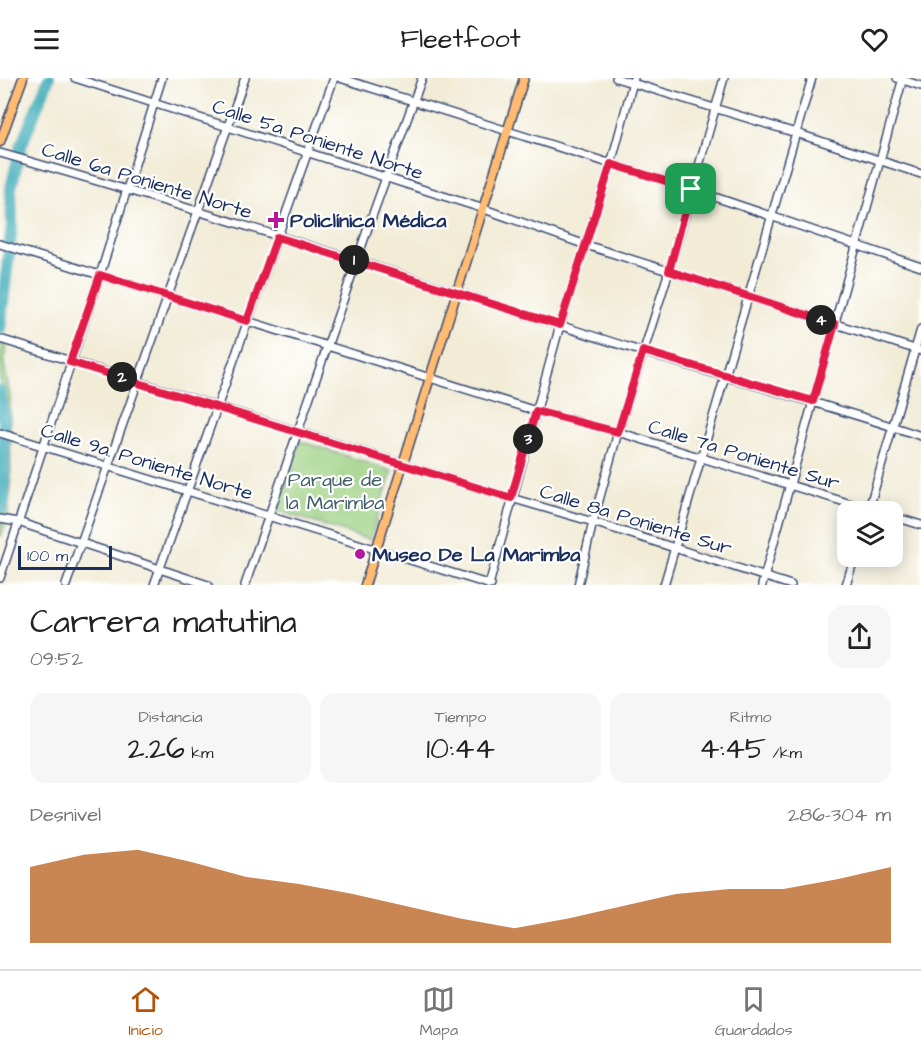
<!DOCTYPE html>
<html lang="es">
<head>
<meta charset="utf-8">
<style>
  body { margin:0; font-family:"Architects Daughter",sans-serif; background:#f6f6f6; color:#222; height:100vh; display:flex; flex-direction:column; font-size:22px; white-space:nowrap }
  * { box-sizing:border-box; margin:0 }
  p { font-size:20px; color:#767676 }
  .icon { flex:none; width:33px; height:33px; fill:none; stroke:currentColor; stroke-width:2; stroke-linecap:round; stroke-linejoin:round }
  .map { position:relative; height:507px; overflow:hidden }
  .side { display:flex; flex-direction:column; background:#fff; flex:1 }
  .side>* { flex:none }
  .tools { position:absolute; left:837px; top:423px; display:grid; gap:12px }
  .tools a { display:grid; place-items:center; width:66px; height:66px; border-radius:12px; background:#fff; box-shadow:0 3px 15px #0003; font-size:30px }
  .scale { position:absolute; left:18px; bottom:15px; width:94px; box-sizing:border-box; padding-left:6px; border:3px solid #1b2f5e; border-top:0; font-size:16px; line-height:21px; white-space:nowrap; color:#1b2f5e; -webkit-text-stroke:4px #fff; paint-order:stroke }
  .pin { position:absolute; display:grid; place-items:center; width:51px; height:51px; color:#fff; margin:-26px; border-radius:12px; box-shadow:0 3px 9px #0006 }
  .km { position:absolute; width:30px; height:30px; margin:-15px; border-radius:50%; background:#222; color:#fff; font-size:16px; line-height:30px; text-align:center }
  .round { display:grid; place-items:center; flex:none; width:63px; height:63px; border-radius:18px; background:#f6f6f6 }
  .headline { display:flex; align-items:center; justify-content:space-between; height:102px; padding:0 30px }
  h1 { font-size:33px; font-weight:600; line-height:45px }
  .stats { display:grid; grid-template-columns:repeat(3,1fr); gap:9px; height:102px; padding:6px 30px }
  .stats div { display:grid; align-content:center; border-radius:15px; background:#f6f6f6; text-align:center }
  .stats b { font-size:30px; font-weight:600 }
  .stats small { font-size:16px; font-weight:400 }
  .stats p { font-size:16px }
  .chart { height:168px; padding:12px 30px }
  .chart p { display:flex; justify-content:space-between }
  .chart svg { width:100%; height:108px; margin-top:6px; fill:#b45309; opacity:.7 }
  header { display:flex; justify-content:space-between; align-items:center; height:78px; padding:0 30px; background:#fff; font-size:27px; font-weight:600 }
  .tab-bar { display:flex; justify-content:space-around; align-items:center; height:84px; border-top:2px solid #e0e0e0; background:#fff; font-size:16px; color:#767676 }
  .tab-bar a { display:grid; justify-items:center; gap:3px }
  .tab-bar .current { color:#b45309 }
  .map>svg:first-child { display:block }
  .green { fill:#9bd081; stroke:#5b8070; stroke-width:1.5 }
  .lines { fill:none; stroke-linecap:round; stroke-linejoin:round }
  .river { stroke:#3aaab7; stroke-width:12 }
  .minor-casing { stroke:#3b4b70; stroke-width:10 }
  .major-casing { stroke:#3b4b70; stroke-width:11 }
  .minor { stroke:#fff; stroke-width:7 }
  .major { stroke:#ffbb71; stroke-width:8 }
  .route-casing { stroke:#fff; stroke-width:12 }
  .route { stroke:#e11d48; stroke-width:8 }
  .poi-dot { fill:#b5179e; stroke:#fff; stroke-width:2 }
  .labels { text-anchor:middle; stroke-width:4.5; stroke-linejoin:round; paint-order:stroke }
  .street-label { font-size:20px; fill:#1b2f5e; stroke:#fff }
  .poi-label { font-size:20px; font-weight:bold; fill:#1b2f5e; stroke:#fff; text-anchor:start }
  .park-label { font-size:20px; fill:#415f68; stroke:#fff }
</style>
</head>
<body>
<header><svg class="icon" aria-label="menu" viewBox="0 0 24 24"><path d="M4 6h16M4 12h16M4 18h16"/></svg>Fleetfoot<svg class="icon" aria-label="heart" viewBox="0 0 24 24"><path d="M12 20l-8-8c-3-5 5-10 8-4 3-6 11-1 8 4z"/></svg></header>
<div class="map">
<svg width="921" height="507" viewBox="0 0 921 507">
  <rect width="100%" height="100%" fill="#fff"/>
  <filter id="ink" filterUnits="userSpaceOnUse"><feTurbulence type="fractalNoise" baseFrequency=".0167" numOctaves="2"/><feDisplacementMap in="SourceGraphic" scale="12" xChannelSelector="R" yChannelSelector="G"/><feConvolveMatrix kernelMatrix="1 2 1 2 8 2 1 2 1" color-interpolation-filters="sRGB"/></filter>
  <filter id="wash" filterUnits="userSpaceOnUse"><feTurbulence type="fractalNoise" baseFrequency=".008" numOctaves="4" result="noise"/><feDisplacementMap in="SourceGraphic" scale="24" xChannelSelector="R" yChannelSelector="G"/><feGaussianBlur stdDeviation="1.35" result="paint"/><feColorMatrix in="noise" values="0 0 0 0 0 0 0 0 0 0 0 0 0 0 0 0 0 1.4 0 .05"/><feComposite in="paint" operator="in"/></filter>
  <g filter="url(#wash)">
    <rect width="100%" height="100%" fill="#f2ecd7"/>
    <g class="green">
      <path d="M0,261L6,263L4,286L10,317L11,410L7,442L0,460Z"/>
      <path d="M300,363L392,393L370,462L278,433Z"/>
    </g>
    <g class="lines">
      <g class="river">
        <path d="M0,251L12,148L11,110L21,68L49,0"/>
        <path d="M0,313L4,344V423L0,434"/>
      </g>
    </g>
  </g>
  <g filter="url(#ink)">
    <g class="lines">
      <defs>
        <g id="minor">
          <path d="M75,0L484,131L586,167L921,273"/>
          <path d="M340,0L691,111L921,189"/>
          <path d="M616,0L796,55L921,96"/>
          <path d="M897,0L921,8"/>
          <path d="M0,75C213,135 423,204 634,271C729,301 826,326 921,358"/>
          <path d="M0,166L536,333L618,354L877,434"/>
          <path d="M0,261L511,420L593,444L791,507"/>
          <path d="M0,355L491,507"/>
          <path d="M868,434L921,251"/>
          <path d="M892,438L921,447"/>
          <path d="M0,441L18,444L208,507"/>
          <path d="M0,500L100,197L162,0"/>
          <path d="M66,507L245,0"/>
          <path d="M154,507L334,0"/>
          <path d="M245,507L370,144L422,0"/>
          <path d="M489,507L560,247L611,86L634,0"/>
          <path d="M578,507L593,444L618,354L669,193L724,0"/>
          <path d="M664,507L812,0"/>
          <path d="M762,507L903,0"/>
          <path d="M846,507L855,478"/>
        </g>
        <g id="major">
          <path d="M0,64L23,0"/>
          <path d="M365,507L524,0"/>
        </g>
      </defs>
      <use href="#minor" class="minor-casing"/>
      <use href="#major" class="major-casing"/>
      <use href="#minor" class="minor"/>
      <use href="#major" class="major"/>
    </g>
  </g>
  <g class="lines" filter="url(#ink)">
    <defs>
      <path id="route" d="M611,86L691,111L669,193L835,246L813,323L643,273L618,354L536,333L511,420L70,284L100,197L247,243L277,159L560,247Z"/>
    </defs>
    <use href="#route" class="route-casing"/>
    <use href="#route" class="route"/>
  </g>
  <g class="poi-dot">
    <path d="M273 133h6v6h6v6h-6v6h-6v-6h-6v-6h6z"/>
    <circle cx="360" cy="476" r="6"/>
  </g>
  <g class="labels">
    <g class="street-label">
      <text transform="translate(318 61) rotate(18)" y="7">Calle 5a Poniente Norte</text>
      <text transform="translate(147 102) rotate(17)" y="7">Calle 6a Poniente Norte</text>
      <text transform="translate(744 376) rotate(17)" y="7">Calle 7a Poniente Sur</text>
      <text transform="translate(147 383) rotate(17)" y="7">Calle 9a. Poniente Norte</text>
      <text transform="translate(636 441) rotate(17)" y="7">Calle 8a Poniente Sur</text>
    </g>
    <g class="poi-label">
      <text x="290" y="149">Policlínica Médica</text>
      <text x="372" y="483">Museo De La Marimba</text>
    </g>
    <g class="park-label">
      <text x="335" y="408">Parque de<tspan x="335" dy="23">la Marimba</tspan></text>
    </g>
  </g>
</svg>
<div class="tools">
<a><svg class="icon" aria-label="layers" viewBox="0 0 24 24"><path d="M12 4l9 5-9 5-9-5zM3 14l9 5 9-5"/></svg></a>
</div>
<div class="scale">100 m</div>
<div class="pin" style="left:691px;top:111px;background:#1e9e55"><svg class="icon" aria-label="arrive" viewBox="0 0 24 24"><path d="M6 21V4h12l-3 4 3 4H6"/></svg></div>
<b class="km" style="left:354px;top:182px">1</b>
<b class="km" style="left:122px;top:299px">2</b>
<b class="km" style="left:528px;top:361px">3</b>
<b class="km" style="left:821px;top:242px">4</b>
</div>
<section class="side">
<div class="headline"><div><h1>Carrera matutina</h1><p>09:52</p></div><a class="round"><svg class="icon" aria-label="share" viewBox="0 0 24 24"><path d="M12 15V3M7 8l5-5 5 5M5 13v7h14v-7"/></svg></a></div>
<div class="stats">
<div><p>Distancia</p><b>2.26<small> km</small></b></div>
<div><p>Tiempo</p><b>10:44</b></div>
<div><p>Ritmo</p><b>4:45<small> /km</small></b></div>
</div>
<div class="chart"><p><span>Desnivel</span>286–304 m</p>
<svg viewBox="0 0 160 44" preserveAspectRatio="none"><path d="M0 44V13L10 8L20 6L30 11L40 17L50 20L60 24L70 29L80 34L90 38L100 34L110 29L120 24L130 22L140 22L150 18L160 13V44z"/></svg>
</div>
</section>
<nav class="tab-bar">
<a class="current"><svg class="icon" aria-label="home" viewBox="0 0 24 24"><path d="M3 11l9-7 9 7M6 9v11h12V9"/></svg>Inicio</a>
<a><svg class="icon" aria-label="map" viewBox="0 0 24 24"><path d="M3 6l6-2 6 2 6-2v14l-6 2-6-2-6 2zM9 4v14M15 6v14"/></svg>Mapa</a>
<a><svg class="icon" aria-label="saved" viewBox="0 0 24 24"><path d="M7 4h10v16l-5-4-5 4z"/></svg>Guardados</a>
</nav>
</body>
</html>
